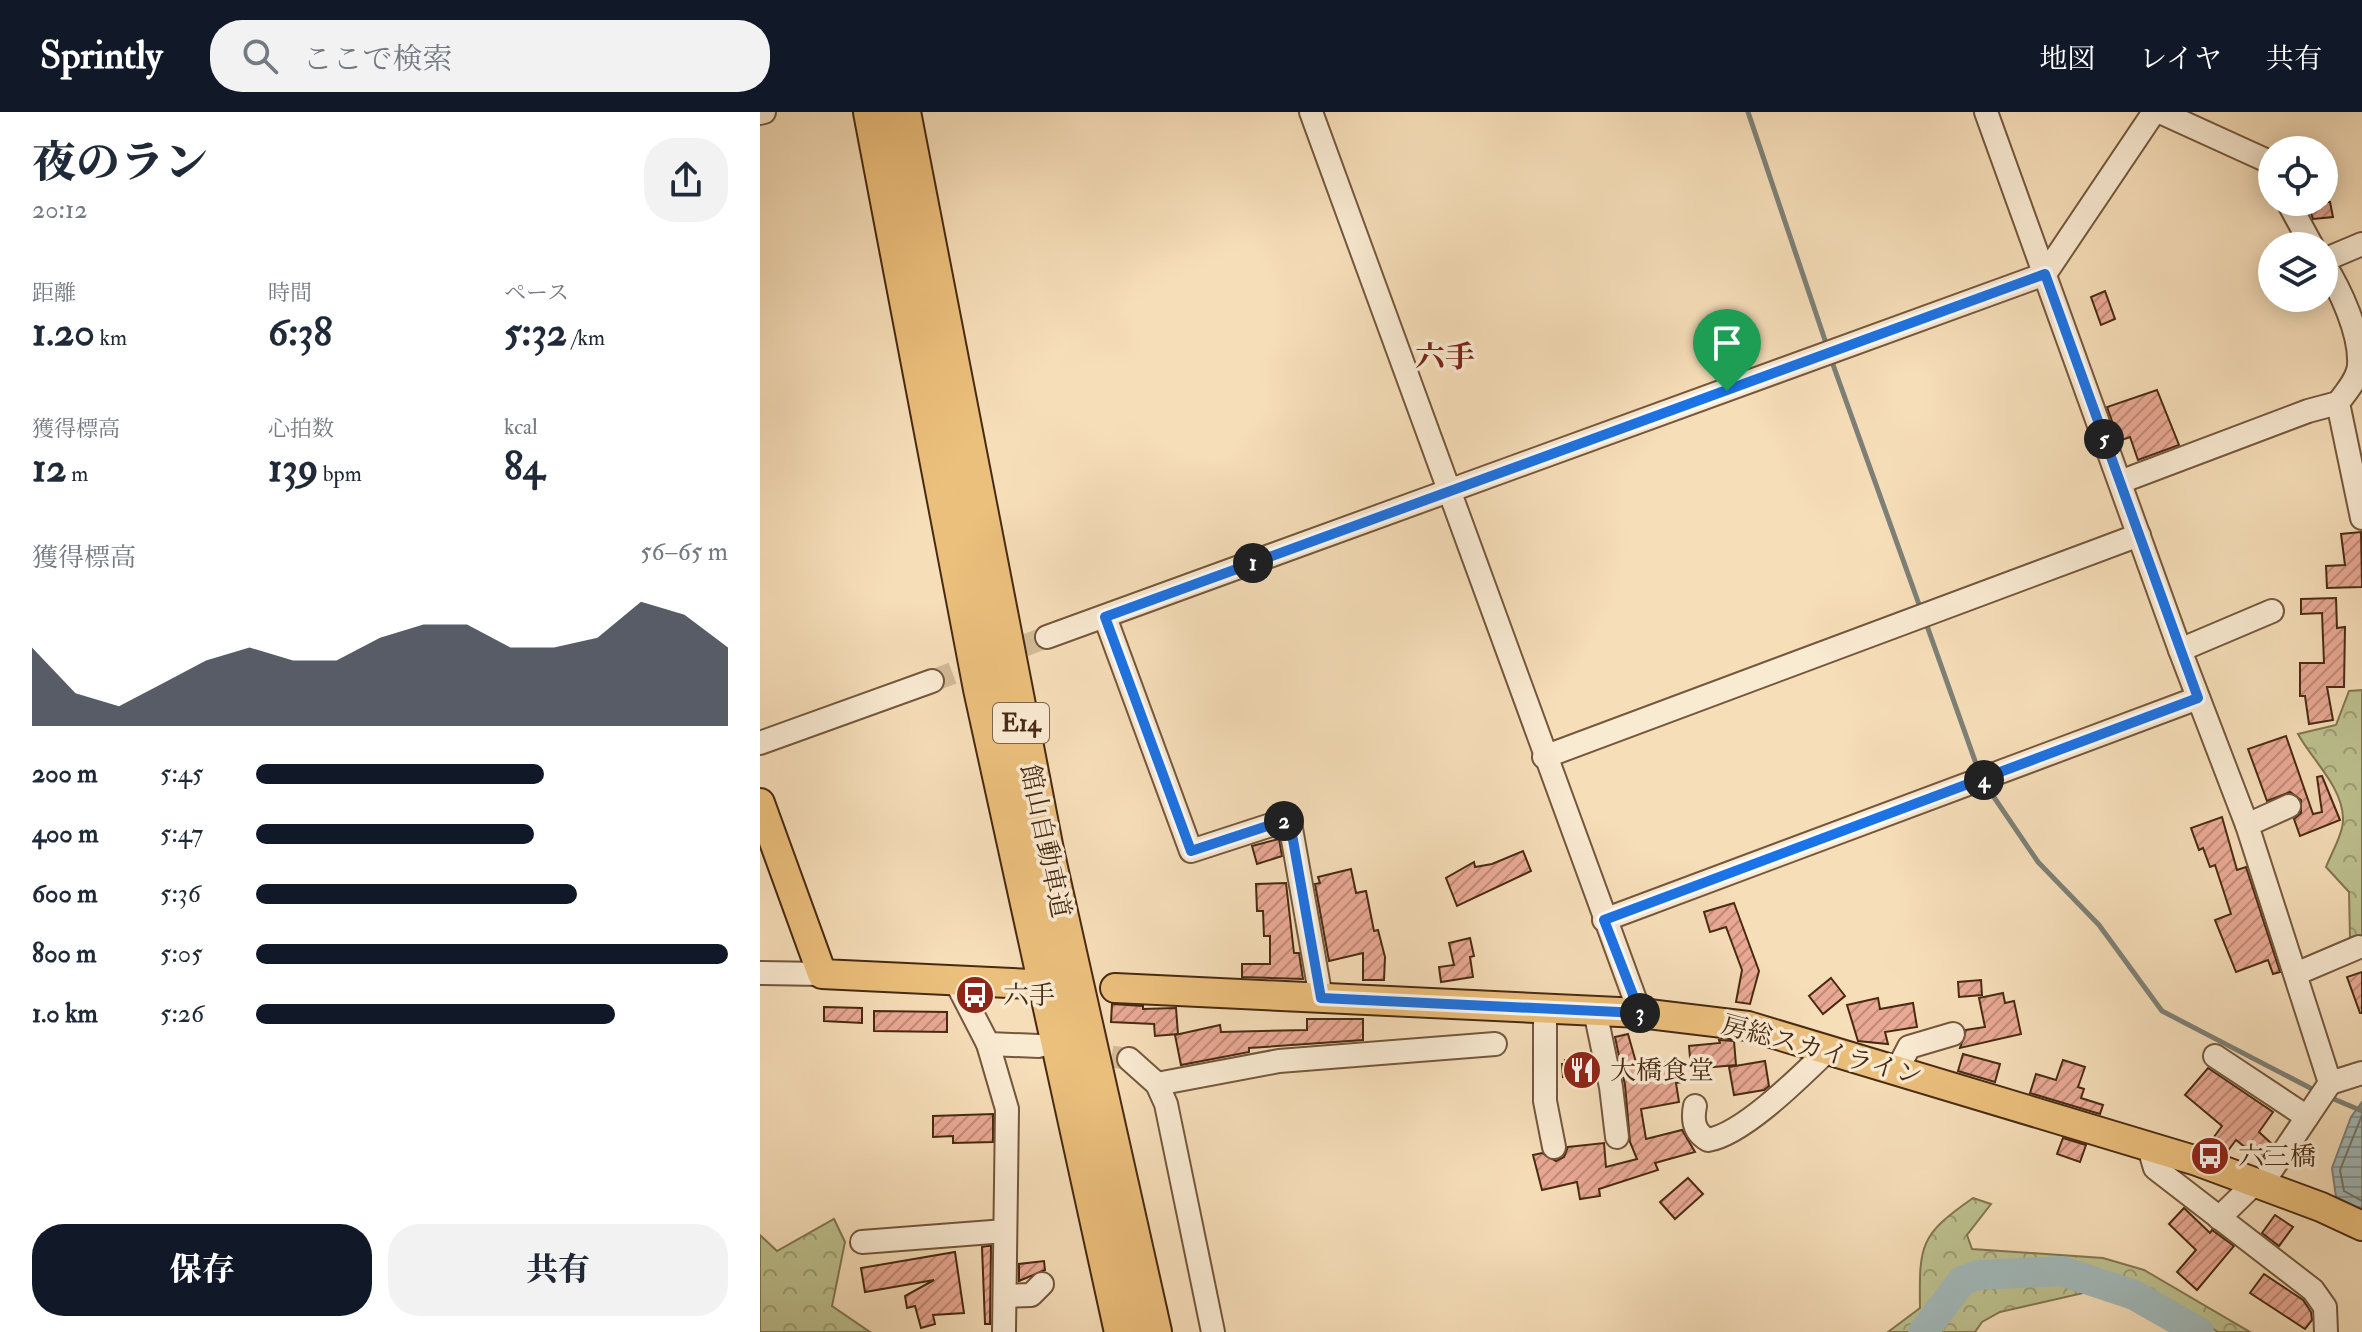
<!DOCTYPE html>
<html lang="ja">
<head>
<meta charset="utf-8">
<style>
  body { margin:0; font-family:"IM FELL Double Pica","Noto Serif JP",serif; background:#f2f2f3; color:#1f2937; height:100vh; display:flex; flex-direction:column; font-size:30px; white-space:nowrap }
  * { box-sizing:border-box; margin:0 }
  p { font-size:26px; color:#747a83 }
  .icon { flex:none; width:44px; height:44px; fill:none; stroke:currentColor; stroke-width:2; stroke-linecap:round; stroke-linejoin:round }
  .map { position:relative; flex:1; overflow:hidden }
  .drawer { display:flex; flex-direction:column; background:#fff; width:760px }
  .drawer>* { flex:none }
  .fabs { position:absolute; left:1498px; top:24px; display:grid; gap:16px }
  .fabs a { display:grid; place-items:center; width:80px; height:80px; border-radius:50%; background:#fff; box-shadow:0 4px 20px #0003; font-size:40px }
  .pin { position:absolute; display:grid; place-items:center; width:68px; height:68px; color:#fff; margin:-82px -34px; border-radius:50% 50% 50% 0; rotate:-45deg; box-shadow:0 0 8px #0007 }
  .pin .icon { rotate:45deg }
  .km { position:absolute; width:40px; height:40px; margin:-20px; border-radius:50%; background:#222; color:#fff; font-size:22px; line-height:40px; text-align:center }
  .round { display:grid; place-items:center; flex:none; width:84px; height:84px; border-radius:32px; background:#f2f2f3 }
  .summary { display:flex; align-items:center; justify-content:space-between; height:136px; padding:0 32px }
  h1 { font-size:44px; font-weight:800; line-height:60px }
  .metrics { display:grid; grid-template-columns:repeat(3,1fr); gap:12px; height:136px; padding:8px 32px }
  .metrics div { display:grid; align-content:center }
  .metrics b { font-size:40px; font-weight:800 }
  .metrics small { font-size:22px; font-weight:400 }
  .metrics p { font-size:22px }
  .chart { height:224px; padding:16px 32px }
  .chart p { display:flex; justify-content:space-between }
  .chart svg { width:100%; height:144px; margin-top:8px; fill:#111827; opacity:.7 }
  .action { display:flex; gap:16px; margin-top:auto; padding:16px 32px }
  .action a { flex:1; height:92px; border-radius:32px; background:#111827; color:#fff; font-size:32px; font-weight:800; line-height:92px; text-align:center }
  .action a+a { background:#f2f2f3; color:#1f2937 }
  ul { padding:0 32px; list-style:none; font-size:26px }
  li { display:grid; grid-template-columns:128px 96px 1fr; align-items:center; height:60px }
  li i { height:20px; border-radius:10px; background:#111827 }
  header { display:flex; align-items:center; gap:48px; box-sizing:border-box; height:112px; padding:0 40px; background:#111827; color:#fff }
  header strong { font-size:38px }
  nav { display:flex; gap:44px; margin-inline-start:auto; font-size:28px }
  .search { width:560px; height:72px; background:#f2f2f3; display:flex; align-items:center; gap:20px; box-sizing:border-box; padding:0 28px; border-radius:32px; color:#747a83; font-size:30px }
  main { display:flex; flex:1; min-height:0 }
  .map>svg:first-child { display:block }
  .forest { fill:url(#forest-crowns); stroke:#827651; stroke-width:2 }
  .water { fill:url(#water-rules); stroke:#7d8077; stroke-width:2 }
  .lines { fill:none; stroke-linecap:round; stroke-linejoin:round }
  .shore { stroke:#747266; stroke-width:2 }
  .stream { stroke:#7d8077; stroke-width:5 }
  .river { stroke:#a1b9ba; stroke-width:30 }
  .building { fill:url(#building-hatch); stroke:#482a13; stroke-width:2 }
  .minor-tunnel { stroke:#d3ba98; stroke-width:22; stroke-dasharray:22 11; stroke-linecap:butt }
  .minor-casing { stroke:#74573c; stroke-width:26 }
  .major-casing { stroke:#482a13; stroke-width:32 }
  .highway-casing { stroke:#482a13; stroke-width:38 }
  .minor { stroke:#f9ead2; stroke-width:22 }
  .major { stroke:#ebbf7c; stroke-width:28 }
  .highway { stroke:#ebbf7c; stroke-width:34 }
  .route-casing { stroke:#fff; stroke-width:16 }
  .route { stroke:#1a73e8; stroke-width:10 }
  .labels { text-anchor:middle; stroke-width:7; stroke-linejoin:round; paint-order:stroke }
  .shield { fill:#f9ead2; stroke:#7d644c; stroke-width:2 }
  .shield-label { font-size:24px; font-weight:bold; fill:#482a13 }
  .street-label { font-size:26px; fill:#482a13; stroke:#f9ead2 }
  .poi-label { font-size:26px; fill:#482a13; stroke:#f9ead2; text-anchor:start }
  .quarter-label { font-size:30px; font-weight:bold; fill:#7a1f14; stroke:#f9ead2 }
</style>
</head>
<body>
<header>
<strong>Sprintly</strong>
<div class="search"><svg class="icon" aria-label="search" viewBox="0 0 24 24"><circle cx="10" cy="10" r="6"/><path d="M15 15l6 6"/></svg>ここで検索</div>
<nav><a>地図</a><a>レイヤ</a><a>共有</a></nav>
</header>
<main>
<section class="drawer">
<div class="summary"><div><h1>夜のラン</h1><p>20:12</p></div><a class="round"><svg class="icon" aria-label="share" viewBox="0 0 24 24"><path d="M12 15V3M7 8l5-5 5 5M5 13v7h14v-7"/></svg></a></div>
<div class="metrics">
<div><p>距離</p><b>1.20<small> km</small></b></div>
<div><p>時間</p><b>6:38</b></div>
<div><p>ペース</p><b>5:32<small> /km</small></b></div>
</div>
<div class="metrics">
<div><p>獲得標高</p><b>12<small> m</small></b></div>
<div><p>心拍数</p><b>139<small> bpm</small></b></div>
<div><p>kcal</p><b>84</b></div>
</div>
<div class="chart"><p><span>獲得標高</span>56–65 m</p>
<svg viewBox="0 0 160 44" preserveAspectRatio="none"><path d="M0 44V20L10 34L20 38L30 31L40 24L50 20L60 24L70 24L80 17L90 13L100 13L110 20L120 20L130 17L140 6L150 10L160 20V44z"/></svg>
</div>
<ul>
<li><b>200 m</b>5:45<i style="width:61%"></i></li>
<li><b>400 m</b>5:47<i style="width:59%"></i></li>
<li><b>600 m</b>5:36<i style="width:68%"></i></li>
<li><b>800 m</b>5:05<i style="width:100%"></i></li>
<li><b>1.0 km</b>5:26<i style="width:76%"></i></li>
</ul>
<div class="action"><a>保存</a><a>共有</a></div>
</section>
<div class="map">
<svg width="1602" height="1220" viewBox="0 0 1602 1220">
  <defs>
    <pattern id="forest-crowns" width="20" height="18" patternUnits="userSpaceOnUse" patternTransform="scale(2)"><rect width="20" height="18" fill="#bdc18f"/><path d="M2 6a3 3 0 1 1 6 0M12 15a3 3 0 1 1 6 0" fill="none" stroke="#9c9d74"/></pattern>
    <pattern id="water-rules" width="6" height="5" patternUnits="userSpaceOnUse" patternTransform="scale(2)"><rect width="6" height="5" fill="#a1b9ba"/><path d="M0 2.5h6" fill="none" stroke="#859796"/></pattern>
    <pattern id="building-hatch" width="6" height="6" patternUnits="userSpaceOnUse" patternTransform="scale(2)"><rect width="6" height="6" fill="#eaa995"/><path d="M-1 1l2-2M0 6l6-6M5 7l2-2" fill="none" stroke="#c08a78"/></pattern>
  </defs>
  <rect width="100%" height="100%" fill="#f6deb9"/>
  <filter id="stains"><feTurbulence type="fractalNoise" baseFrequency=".0025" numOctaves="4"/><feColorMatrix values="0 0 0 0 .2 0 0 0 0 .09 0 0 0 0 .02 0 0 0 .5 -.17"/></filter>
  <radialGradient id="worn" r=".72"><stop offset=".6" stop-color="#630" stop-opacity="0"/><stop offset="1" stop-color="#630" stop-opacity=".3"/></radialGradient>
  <g class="forest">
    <path d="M1602,578V828L1590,827L1589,780L1566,755C1571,742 1584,720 1583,706C1582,674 1552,648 1538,622L1576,613L1589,579Z"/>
    <path d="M1213,1086L1231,1092L1207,1123L1212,1137L1343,1146L1384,1158L1490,1220H1458L1431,1203L1358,1173L1240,1200L1222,1210L1215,1220H1128L1160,1196C1159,1132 1160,1123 1213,1086Z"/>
    <path d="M74,1107L85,1130L72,1194L110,1220H0V1123L17,1139Z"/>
  </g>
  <path class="water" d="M1602,990V1098L1576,1085L1572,1056L1591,1005Z"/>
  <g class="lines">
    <path class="shore" d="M1602,1003L1580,1058L1584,1079L1602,1089"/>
    <g class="stream">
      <path d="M988,0L1067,234"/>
      <path d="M1071,247L1161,498"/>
      <path d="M1166,511L1219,660"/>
      <path d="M1225,672L1278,750L1339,813L1402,899L1556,979"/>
      <path d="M1569,985L1602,999"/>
    </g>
    <path class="river" d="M1163,1220L1202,1169L1218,1163L1302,1159L1374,1183L1439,1220"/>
  </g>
  <g class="building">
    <path d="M1547,90H1570L1573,105L1553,107Z"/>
    <path d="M1345,179L1355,207L1341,213L1331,185Z"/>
    <path d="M1397,278L1419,333L1378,348L1370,325L1359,329L1347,295Z"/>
    <path d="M1601,420L1602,475L1567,476L1566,454L1585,453L1581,422Z"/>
    <path d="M1576,486L1577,516L1585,515L1584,575H1567L1573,608L1549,612L1545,584H1540V551H1564L1562,501L1541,502V487Z"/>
    <path d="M1526,624L1553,702L1562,700L1557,665L1562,664L1580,708L1540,724L1534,707L1541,701V688L1530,680L1507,689L1488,637Z"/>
    <path d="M1462,705L1477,758L1486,755L1520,860L1513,862L1508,848L1476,860L1455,808L1471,802L1455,753L1450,755L1443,736L1439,738L1431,716Z"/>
    <path d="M519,727L522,744L497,752L492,734Z"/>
    <path d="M763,739L771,759L697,794L686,766L714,750L715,755L732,752Z"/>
    <path d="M591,757L596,781L606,779L614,819L618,818L625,845L624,868H603V841L569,849L555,772L560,771L558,765Z"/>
    <path d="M526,771L534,841H539L543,867L482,865V852H510V824H504L503,799H497L496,772Z"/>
    <path d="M974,791L999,859L990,892L976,890L982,858L966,815L950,820L944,800Z"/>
    <path d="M710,826L714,844L710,845L713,865L681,870L679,855L694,853L689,831Z"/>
    <path d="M1602,860V901H1600L1587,865Z"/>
    <path d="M1071,866L1085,884L1063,902L1049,884Z"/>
    <path d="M1221,868L1222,883L1199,885L1198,870Z"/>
    <path d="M1243,881L1245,891L1254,889L1261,922L1200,936L1206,918L1225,915L1219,886Z"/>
    <path d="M1118,886L1120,897L1153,891L1157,915L1125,920L1128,932L1098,929L1087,893Z"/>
    <path d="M352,892L383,894V897L416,896L418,922L395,924L394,912L351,910Z"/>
    <path d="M64,895L102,896V911L64,909Z"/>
    <path d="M114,899L187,900V920L114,919Z"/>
    <path d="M547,907H603V928L489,936V940L421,953L415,923L460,913L461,920L547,918Z"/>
    <path d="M868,922L877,954L922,948L924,970L916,971L919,990L881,997L886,1027L922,1018L935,1040L895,1051L898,1058L839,1077L840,1084L820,1087L817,1070L782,1078L773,1043L782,1041L796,1049L804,1045L808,1035L844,1031L846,1055L877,1047L870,1030L865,973L855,925Z"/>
    <path d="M959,928L974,929L976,953L931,957L929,934L960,931Z"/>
    <path d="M1203,942L1240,952L1235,970L1198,959Z"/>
    <path d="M830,944L835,969L811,972L810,964L803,965L802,952H806L805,948Z"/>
    <path d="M1303,948L1325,955L1318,975L1324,977L1321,986L1343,993L1340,1002L1270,981L1276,962L1296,968Z"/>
    <path d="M1005,949L1009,974L1004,978L974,983L969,955Z"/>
    <path d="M1448,956L1513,1000L1499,1020L1512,1032L1501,1048L1476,1028L1467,1040L1451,1029L1462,1014L1425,983Z"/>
    <path d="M233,1002V1030L193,1031V1024L173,1025V1004Z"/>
    <path d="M1303,1026L1326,1033L1320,1050L1297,1042Z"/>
    <path d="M928,1066L943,1082L915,1107L900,1090Z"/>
    <path d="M1424,1096L1450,1121L1452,1118L1474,1134L1437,1178L1417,1160L1436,1138L1409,1112Z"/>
    <path d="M1515,1103L1533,1115L1519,1134L1502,1121Z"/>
    <path d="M227,1134H231L230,1212H225L222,1135Z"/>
    <path d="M195,1140L204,1201L173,1203L175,1212L161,1216L155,1194L147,1196L145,1184L174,1168L105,1180L101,1156Z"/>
    <path d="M284,1149L285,1158L259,1169V1152Z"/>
    <path d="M1504,1162L1543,1188L1551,1200L1552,1208L1545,1217L1490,1181Z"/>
  </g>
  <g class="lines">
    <g class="minor-tunnel">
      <path d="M172,569L287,525"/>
      <path d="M319,940L369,947"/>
    </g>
    <defs>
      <g id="minor">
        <path d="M551,0L880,901"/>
        <path d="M1226,0L1420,538L1487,713L1570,971L1502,1072"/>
        <path d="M1400,0L1512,51"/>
        <path d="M0,1L4,0"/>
        <path d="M1528,90L1552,134"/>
        <path d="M1564,148L1602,132"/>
        <path d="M1564,152C1580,177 1601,222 1599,253C1598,267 1586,280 1578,291L1602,406"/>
        <path d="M1360,370L1548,299L1578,291"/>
        <path d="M345,505L431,739L523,709L530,711L561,886"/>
        <path d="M287,525L1285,162L1394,0"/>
        <path d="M1420,538L1512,499"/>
        <path d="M0,631L172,569"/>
        <path d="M784,645L1379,423"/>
        <path d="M1487,713L1529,694"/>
        <path d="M844,808L1438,586"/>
        <path d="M0,861L62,862"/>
        <path d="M1538,861L1599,835"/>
        <path d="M195,868L228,932L247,997L244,1220"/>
        <path d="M785,897V989L794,1035"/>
        <path d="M835,899L851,975L857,1025"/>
        <path d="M228,932L279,934"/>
        <path d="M1455,944L1547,1005"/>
        <path d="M369,947L397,972L406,992L453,1220"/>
        <path d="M1137,958L1149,935L1193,922"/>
        <path d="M1570,971L1602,961"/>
        <path d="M397,972L519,949L735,932"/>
        <path d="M935,994C932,1009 934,1020 948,1028C984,1022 1042,963 1068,938"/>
        <path d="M1396,1036L1392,1046L1395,1056L1553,1178L1565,1195L1566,1220"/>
        <path d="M1459,1106L1496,1070"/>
        <path d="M102,1130L245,1119"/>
        <path d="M245,1184L271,1183L282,1172"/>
      </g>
      <g id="major">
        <path d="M0,691L62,862L271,872"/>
        <path d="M355,876L880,901L988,914L1437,1049L1561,1095L1602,1114"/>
      </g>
      <g id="highway">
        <path d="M111,0L221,577L362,1220"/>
        <path d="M143,0L286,738L394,1220"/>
      </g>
    </defs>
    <use href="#minor" class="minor-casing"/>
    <use href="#major" class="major-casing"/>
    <use href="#highway" class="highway-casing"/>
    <use href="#minor" class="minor"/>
    <use href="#major" class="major"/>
    <use href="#highway" class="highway"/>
  </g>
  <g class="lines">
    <defs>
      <path id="route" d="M1285,162L1438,586L844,808L880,901L561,886L530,711L523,709L431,739L345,505Z"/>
    </defs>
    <use href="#route" class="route-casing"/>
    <use href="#route" class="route"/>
  </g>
  <defs>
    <symbol id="bus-disc" viewBox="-11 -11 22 22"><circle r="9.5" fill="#8f2418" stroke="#f9ead2"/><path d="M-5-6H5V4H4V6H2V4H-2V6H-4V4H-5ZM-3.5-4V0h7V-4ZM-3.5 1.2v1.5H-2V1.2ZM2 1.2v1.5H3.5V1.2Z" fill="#fff"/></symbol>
    <symbol id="restaurant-disc" viewBox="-11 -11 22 22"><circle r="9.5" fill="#8f2418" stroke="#f9ead2"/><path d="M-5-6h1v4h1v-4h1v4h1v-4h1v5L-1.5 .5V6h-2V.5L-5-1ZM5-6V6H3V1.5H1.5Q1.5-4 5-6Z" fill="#fff"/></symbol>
  </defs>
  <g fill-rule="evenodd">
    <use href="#bus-disc" x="193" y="861" width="44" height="44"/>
    <use href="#restaurant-disc" x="800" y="936" width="44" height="44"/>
    <use href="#bus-disc" x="1428" y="1022" width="44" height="44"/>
  </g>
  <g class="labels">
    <rect class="shield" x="233" y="591" width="56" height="40" rx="6"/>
    <g class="shield-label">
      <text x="261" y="619">E14</text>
    </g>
    <g class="street-label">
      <text transform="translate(286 729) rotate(78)" y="9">館山自動車道</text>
      <text transform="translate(1062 938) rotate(15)" y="9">房総スカイライン</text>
    </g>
    <g class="poi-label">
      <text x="243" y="892">六手</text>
      <text x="850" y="967">大橋食堂</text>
      <text x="1478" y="1053">六三橋</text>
    </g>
    <g class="quarter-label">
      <text x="685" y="255">六手</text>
    </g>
  </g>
  <rect width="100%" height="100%" filter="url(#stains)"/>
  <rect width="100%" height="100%" fill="url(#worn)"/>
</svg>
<div class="fabs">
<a><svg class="icon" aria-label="locate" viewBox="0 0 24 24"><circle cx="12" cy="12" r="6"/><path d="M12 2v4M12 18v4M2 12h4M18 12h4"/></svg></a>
<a><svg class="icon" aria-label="layers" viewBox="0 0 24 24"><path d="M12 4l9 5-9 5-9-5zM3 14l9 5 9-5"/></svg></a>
</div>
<div class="pin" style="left:967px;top:279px;background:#1e9e55"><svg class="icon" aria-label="arrive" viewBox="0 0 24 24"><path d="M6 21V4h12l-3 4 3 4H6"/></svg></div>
<b class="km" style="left:493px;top:451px">1</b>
<b class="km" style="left:524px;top:709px">2</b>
<b class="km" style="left:880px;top:901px">3</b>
<b class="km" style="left:1224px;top:668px">4</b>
<b class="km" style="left:1344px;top:327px">5</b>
</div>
</main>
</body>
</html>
